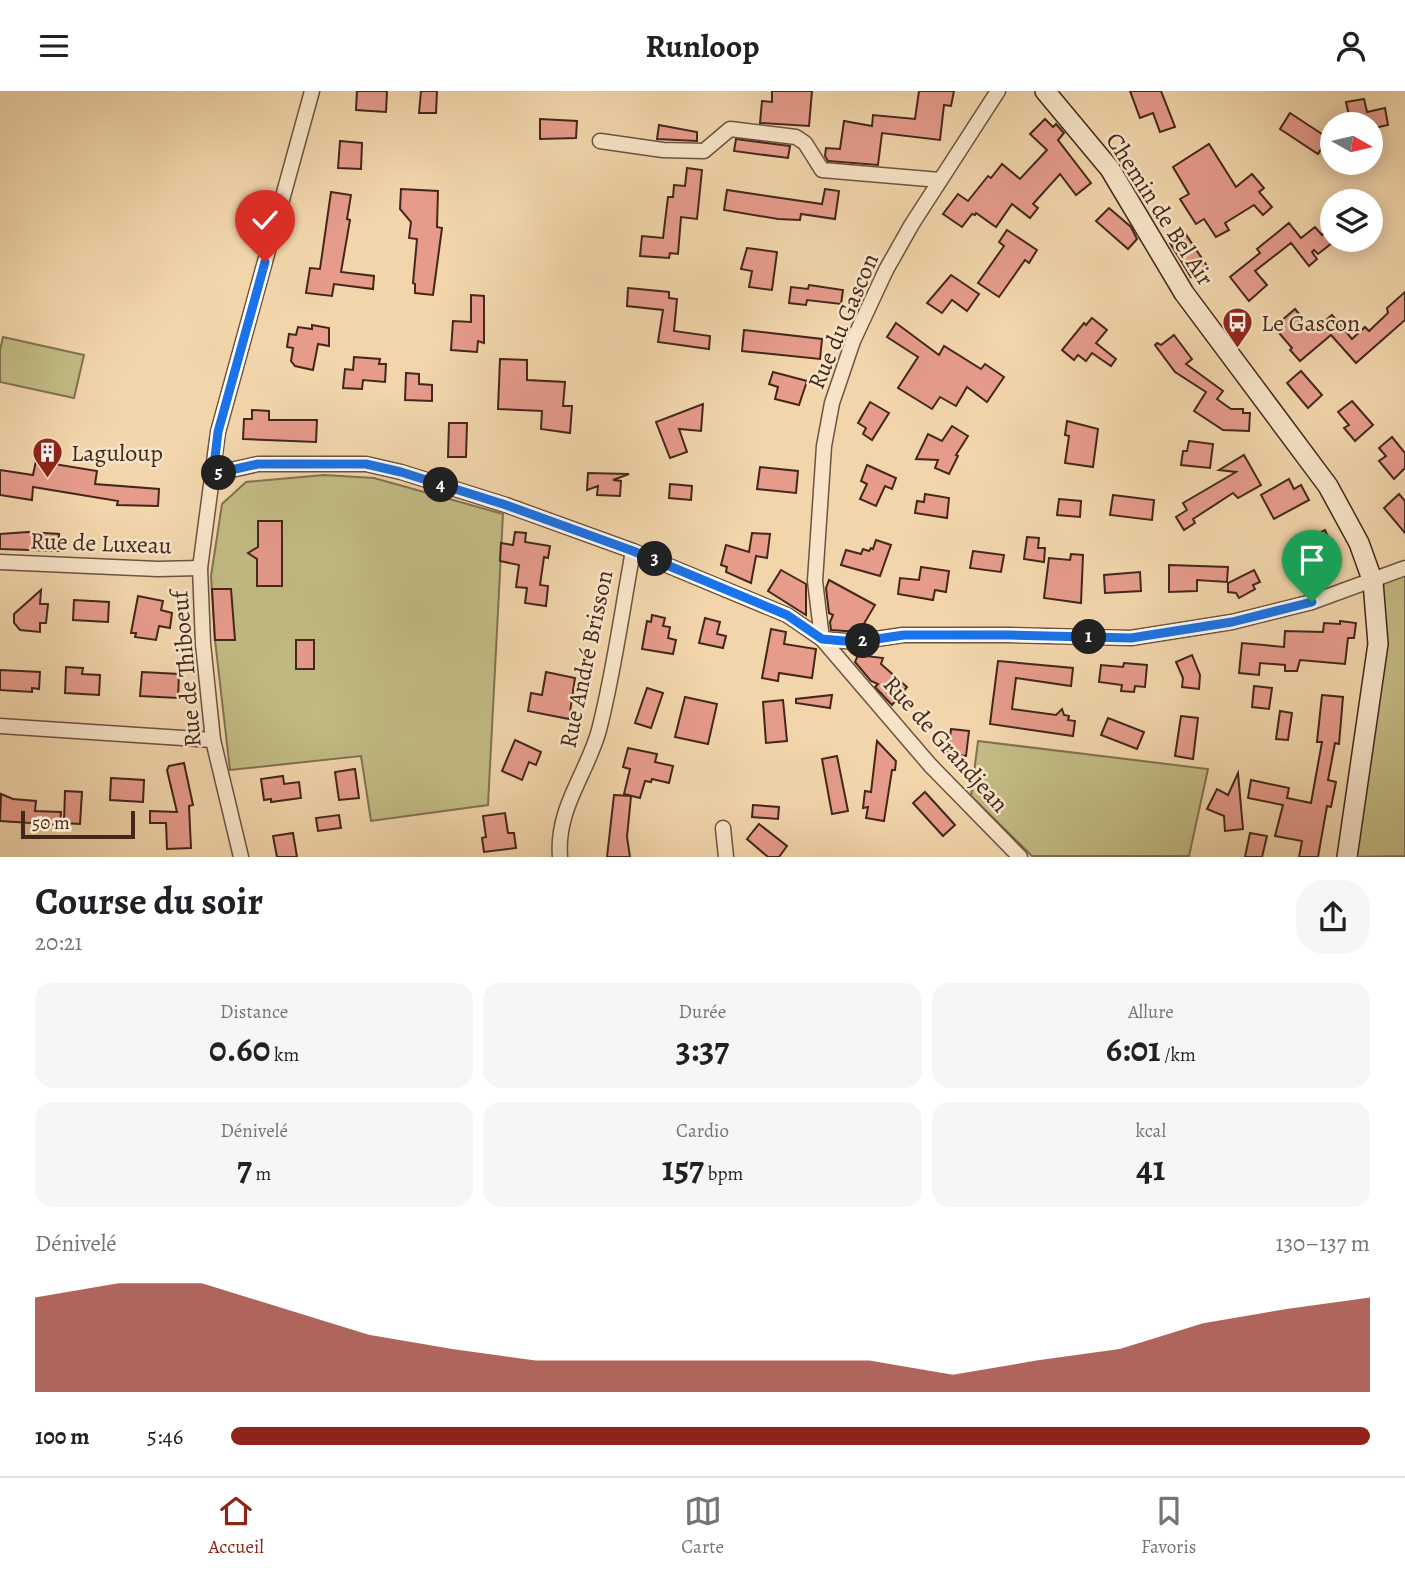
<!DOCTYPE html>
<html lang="fr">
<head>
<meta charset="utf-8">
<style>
  body { margin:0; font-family:Alegreya,serif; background:#f6f6f6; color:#202124; height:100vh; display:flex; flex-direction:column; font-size:26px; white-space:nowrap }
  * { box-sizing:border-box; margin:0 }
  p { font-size:23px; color:#757577 }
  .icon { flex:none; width:38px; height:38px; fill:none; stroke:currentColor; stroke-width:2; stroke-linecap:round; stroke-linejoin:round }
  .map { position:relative; height:766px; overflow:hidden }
  .side { display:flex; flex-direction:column; background:#fff; flex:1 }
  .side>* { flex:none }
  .needle { width:46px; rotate:98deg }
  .fabs { position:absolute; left:1320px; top:21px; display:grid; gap:14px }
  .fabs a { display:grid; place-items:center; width:63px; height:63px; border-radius:50%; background:#fff; box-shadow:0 4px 18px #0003; font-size:35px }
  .scale { position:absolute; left:21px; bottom:18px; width:114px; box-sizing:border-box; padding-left:7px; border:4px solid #43271b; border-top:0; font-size:19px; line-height:24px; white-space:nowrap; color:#43271b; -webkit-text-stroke:5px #f7e4c8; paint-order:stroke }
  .pin { position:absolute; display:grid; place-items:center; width:60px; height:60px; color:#fff; margin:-72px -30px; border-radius:50% 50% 50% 0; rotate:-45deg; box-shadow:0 0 7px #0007 }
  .pin .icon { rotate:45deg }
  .km { position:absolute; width:35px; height:35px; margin:-18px; border-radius:50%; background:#222; color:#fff; font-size:19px; line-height:35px; text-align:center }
  .round { display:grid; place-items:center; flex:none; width:74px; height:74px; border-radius:28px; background:#f6f6f6 }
  .head { display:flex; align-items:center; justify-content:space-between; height:119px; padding:0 35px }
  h1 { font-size:38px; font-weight:700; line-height:52px }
  .stats { display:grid; grid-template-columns:repeat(3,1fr); gap:10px; height:119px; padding:7px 35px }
  .stats div { display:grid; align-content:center; border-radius:18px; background:#f6f6f6; text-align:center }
  .stats b { font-size:35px; font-weight:700 }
  .stats small { font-size:19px; font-weight:400 }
  .stats p { font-size:19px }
  .chart { height:196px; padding:14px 35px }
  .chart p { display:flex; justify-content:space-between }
  .chart svg { width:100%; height:126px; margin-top:7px; fill:#8f2418; opacity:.7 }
  ul { padding:0 35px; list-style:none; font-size:23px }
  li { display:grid; grid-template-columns:112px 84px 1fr; align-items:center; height:52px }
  li i { height:18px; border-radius:9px; background:#8f2418 }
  header { display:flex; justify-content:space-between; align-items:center; height:91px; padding:0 35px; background:#fff; font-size:32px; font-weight:700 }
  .menu { display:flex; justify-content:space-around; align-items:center; height:98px; border-top:2px solid #e0e0e0; background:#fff; font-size:19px; color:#757577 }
  .menu a { display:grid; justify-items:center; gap:4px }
  .menu .active { color:#8f2418 }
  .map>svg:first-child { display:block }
  .green { fill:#c2bb84; stroke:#827150; stroke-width:2 }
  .building { fill:#e69b8b; stroke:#43271b; stroke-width:2 }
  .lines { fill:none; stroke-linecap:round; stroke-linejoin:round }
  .street-casing { stroke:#6f523f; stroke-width:17 }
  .secondary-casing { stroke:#43271b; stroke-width:22 }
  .street { stroke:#f7e4c8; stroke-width:14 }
  .secondary { stroke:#f7e4c8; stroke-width:19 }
  .route-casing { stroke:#fff; stroke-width:14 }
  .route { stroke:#1a73e8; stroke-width:9 }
  .labels { text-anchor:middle; stroke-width:5; stroke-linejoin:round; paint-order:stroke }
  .street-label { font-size:24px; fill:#43271b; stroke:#f7e4c8 }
  .poi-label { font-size:24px; fill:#43271b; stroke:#f7e4c8; text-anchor:start }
</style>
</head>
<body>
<header><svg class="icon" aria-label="menu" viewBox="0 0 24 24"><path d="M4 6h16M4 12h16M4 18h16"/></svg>Runloop<svg class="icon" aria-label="person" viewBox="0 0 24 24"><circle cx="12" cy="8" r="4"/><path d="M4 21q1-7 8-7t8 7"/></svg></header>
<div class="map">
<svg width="1405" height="766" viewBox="0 0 1405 766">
  <rect width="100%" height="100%" fill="#f2d5ab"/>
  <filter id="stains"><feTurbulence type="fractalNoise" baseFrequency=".00286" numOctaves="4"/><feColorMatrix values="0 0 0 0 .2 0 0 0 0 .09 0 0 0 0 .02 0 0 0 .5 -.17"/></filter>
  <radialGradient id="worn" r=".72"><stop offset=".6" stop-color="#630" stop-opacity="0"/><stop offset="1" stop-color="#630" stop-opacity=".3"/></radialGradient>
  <g class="green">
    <path d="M3,246L84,264L74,307L0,291V259Z"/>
    <path d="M324,384L374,387L503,423L488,714L371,730L361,665L230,679L215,549L211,485L222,413L246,391Z"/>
    <path d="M1405,477V765L1347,766L1378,553L1373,491Z"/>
    <path d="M978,650L1208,678L1189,765H1032L971,705Z"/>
  </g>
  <g class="building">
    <path d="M357,0H387L386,21L356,19Z"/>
    <path d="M421,0H437L436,22H419Z"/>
    <path d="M772,0H812L809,35L760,32L762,10L772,11Z"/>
    <path d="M919,0H954L951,15L944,14L940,49L882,42L878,74L828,70L825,65L826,57L840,58L844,30L872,35L873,24L915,28Z"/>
    <path d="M1130,0H1161L1175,36L1160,41L1153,22L1140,27Z"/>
    <path d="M1364,8L1367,21L1385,17L1388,34L1370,38V33H1351L1346,11Z"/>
    <path d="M1290,22L1328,47L1318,63L1280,38Z"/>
    <path d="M540,28L577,30L576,47L540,48Z"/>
    <path d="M1045,28L1053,36L1056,33L1064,42L1058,49L1091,92L1076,104L1060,83L1033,113L1038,117L1030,127L1012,113L996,136L976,122L975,124L972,123L962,136L943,123L958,103L968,110L988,85L991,87L1002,73L1020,88L1047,59L1030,43Z"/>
    <path d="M659,34L697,41V50L657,48Z"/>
    <path d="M736,48L790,55L788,67L734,60Z"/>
    <path d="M340,50L362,52L361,78L338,77Z"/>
    <path d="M1209,53L1236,96L1252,83L1264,97L1259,101L1272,116L1263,124L1254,114L1225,132L1229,139L1216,146L1204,128L1196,133L1180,108L1189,103L1173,76Z"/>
    <path d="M687,77L702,79L697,128L681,126L678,163L670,162L669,167L640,165L642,145L663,147L668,106H673L674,94L685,95Z"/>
    <path d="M401,98L438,100L437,136L442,137L433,204L415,202V193L413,192L417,148L409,147L411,131L400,118Z"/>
    <path d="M825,98L839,100L835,128L801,123L800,129L778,128L724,119L727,99L822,113Z"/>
    <path d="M331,101L351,104L347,128L350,129L341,181L374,185L373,198L334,193L332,205L306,202L310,177L320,178Z"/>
    <path d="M1109,117L1131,136L1137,148L1128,158L1096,130Z"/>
    <path d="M1289,132L1301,147L1315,136L1322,144L1332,135V152L1318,163L1314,159L1312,161L1317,168L1309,175L1291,152L1255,180L1267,194L1249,210L1230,186L1260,162L1257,158Z"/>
    <path d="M1007,139L1037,159L1029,172L1025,169L999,206L978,192L1004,155L999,151Z"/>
    <path d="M1185,142L1207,175L1191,186L1170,152Z"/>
    <path d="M747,157L777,161L772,199L749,196L752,180L741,178Z"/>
    <path d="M951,184L979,203L967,220L952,209L942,222L927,212Z"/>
    <path d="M809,194L843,199L841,213L807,209L806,214L789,212L791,196L808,198Z"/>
    <path d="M628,197L669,201V207L677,208L674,240L710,245L709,258L658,251L663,219L627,215Z"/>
    <path d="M1405,201V229L1356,272L1331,244L1300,270L1290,259L1292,257L1274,236L1295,218L1313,240L1332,224L1352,248L1365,236L1369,240L1388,222L1387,217Z"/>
    <path d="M471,204L484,205V252L478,250L477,261L451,259L453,230L471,231Z"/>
    <path d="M1092,227L1107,239L1096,252L1116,268L1111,275L1092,262L1086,270L1078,264L1074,269L1062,259L1084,232L1086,234Z"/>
    <path d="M896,232L939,264L944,255L981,278L985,273L1004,286L987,311L967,296L956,315L940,306L932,318L898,297L918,266L887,246Z"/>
    <path d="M312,234L329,237V255L318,253L313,279L295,275L291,270L293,257L287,256L289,243L296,244L298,236L312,238Z"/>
    <path d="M744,239L822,248L820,268L742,260Z"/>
    <path d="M1174,244L1192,268L1186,273L1223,300L1217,308L1231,318H1243V322H1250L1249,340L1223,339L1194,320L1206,301L1175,281L1155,254L1157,252L1161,254Z"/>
    <path d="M354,266L380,268L379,273H386L385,291L363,289L362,298L343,297L345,278L353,279Z"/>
    <path d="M500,268L527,269V289L565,291L563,315H572L570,342L541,338L542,320L498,318Z"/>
    <path d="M1301,280L1322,304L1308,317L1287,292Z"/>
    <path d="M773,281L807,290L799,314L775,308L778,296L769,293Z"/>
    <path d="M406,282L419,283V293L432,294V310L405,309Z"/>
    <path d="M1352,310L1373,334L1355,350L1344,337L1349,334L1338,321Z"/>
    <path d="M870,311L889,322L872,349L863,343L866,337L858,332Z"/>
    <path d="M703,313L701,340L679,338L687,361L670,367L656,331Z"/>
    <path d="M252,319L269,320V329H317L316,351L243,348L244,328H252Z"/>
    <path d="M1067,330L1098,338L1093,376L1065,372L1069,345L1065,344Z"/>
    <path d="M449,332H467L466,366H448Z"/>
    <path d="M952,335L968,345L956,364L958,365L949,383L935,377L938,369L916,368L928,343L942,350Z"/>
    <path d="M1392,346L1405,362V377L1394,388L1379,370L1386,365L1379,357Z"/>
    <path d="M1189,350L1213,353L1210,377L1181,374L1183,360H1187Z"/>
    <path d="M1244,364L1261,394L1238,407L1233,402L1193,428L1195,432L1184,439L1176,426L1187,419L1183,412L1236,381L1219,379Z"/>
    <path d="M36,370L97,380L95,393L159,398L158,415L117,414L118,410L33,396L32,409L0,404V379L33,384Z"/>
    <path d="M867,374L896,387L892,398L885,395L876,415L860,408L867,393L861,390Z"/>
    <path d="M760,376L798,380L796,402L757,398Z"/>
    <path d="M588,382L629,383L613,389L621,390L620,405L597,404L598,395L587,399Z"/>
    <path d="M1289,388L1294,398L1301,394L1309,409L1274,428L1261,404Z"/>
    <path d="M670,393L692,395L691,409L669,407Z"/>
    <path d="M925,403L949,407L947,427L915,422L917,410L924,411Z"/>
    <path d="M1399,403L1405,410V442L1384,417Z"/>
    <path d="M1113,404L1154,409L1152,429L1110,424Z"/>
    <path d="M1059,408L1081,410L1080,426L1057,424Z"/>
    <path d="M258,430H282V495H257V468L248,462L258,456Z"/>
    <path d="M1325,439L1339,473L1318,483L1301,450Z"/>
    <path d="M28,441L59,443V460L0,458V443Z"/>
    <path d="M515,441L526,442L525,451L550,455L548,467L544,466L540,494L548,495L546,515L525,512L527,497L516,496L519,474L500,470L501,452L513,454Z"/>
    <path d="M752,442L770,443L767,467L756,465L751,492L726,481L727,476L721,474L726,454L749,461Z"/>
    <path d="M1027,446L1039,447L1038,457H1045L1044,471L1024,468Z"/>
    <path d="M876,449L891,454L880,485L841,474L846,459L861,463L863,458L869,460L871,457L873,458Z"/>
    <path d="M973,460L1004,464L1001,481L970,477Z"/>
    <path d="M1071,463L1083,464L1081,512L1044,507L1049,467L1070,469Z"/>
    <path d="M1169,474L1228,476L1227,491L1197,489V500L1169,501Z"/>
    <path d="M921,476L949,480L946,501L935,499L933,509L898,503L900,487L919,489Z"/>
    <path d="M781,479L806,493V524L768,500Z"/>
    <path d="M1254,479L1260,491L1253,494L1255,498L1239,507L1236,502L1228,501V492Z"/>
    <path d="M1140,481L1141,500L1105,502L1104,484Z"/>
    <path d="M829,489L875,514L859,541L831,539L830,531L833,524L829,522L826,497Z"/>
    <path d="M212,498H231L235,549H215Z"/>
    <path d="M41,499L40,513H48L46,532H40V541L20,539L14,532V523Z"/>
    <path d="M138,505L163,510L161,519L172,522L170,537L159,535L156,549L135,546L136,542H131Z"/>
    <path d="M74,509L109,511L108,531L73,529Z"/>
    <path d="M652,524L665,527L663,535L670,536L668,547L676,549L673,563L642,558L647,530L651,531Z"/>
    <path d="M705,527L720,531L717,543L726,545L723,557L699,552Z"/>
    <path d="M1340,530L1356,532L1354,547H1348L1345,573L1300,569L1297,580H1285V574L1260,572L1259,584L1239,582L1242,552L1284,556L1285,540L1323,541L1324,532L1340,533Z"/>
    <path d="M771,538L786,541L784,553L816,558L812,587L779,582L778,590L762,587Z"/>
    <rect x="296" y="549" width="18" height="29"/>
    <path d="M858,564L883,567L881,573L907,596L892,614L875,596L878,593L871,590L855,571Z"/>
    <path d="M1192,564L1200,584L1199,598L1182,596L1183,587L1176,571Z"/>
    <path d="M998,570L1073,577L1071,595L1016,587L1012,618L1056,624L1062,618L1064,624L1069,625L1068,629L1075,630L1073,645L990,633Z"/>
    <path d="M1124,572L1147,574L1145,596L1135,595L1134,601L1121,600L1122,594L1099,591L1101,574L1123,576Z"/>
    <path d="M66,576L83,577L82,583L100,584L99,604L65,602Z"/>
    <path d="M0,579L40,581L39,598L32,597V601L0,599Z"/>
    <path d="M142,581L179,583L178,607L140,605Z"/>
    <path d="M546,581L575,587L569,628L528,620L531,602L542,604Z"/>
    <path d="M1254,595L1272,597L1269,618L1252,616Z"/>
    <path d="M647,597L663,602L651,637L635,632Z"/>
    <path d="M832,604L830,617L796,612V608Z"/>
    <path d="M1322,604L1343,606L1339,653L1335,652L1328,689L1336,691L1331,716L1327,715L1318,766H1299L1302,750L1275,745L1283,714L1248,707L1251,689L1289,697L1287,707L1311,712L1322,651H1317Z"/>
    <path d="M685,606L717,613L708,653L675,646Z"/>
    <path d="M783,609L787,650L766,652L763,611Z"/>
    <path d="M1280,620L1292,622L1288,649L1276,648Z"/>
    <path d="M1181,625L1198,627L1193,668L1175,665Z"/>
    <path d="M1108,627L1144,641L1137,658L1101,644Z"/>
    <path d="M951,638L969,640L966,665L948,663Z"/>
    <path d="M515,649L541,661L536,674L529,671L522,689L502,680Z"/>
    <path d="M877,650L896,670L895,679H892L884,730L866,727L868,716L863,717L865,700L871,701Z"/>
    <path d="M628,657L657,663L655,671L673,675L669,692L652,688L651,691L645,690L640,707L624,703L630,678L623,676Z"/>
    <path d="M837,665L848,720L832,723L822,668Z"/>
    <path d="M184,672L193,714L189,715L191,757L167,758L166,732H150V720L177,721L167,679L169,675Z"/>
    <path d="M355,678L359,707L339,709L335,681Z"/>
    <path d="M1238,682L1243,738L1225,740L1224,725L1207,718L1217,698L1228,704Z"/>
    <path d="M283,685L284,693L299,691L301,707L271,711V708L264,709L261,688Z"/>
    <path d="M111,687L144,689L143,711L110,709Z"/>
    <path d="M65,700L82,701L80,733L64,732Z"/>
    <path d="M925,701L955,734L943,745L913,712Z"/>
    <path d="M1,703L13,708L36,710L35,720L61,721L60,734L0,730Z"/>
    <path d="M614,704L631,705L627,746L630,766H607Z"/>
    <path d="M753,714L779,716L778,728L752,726Z"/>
    <path d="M505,722L508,742H514L516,757L484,761L482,747L486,746L483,725Z"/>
    <path d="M339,724L341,737L318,740L316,727Z"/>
    <path d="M759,733L787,755L779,766H768L747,748Z"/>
    <path d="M293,742L297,766H277L273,745Z"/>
    <path d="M1250,742L1267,745L1262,766H1245Z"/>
  </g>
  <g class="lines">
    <defs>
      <g id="street">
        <path d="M600,50L663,59L704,60L730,38L796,46L805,52L822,79L940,89"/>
        <path d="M213,383L258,373H366L401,381L506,414L633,460L787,524L822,548L930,674L1020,766"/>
        <path d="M0,471L158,478L200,477"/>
        <path d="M822,548L856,551L903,544H1009L1131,547L1232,531L1312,511L1405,477"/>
        <path d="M822,548L815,490L824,355L832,312L853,250L886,179L912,133L998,0"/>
        <path d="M0,635L213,649"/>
        <path d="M723,737L726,766"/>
        <path d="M241,766L213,649L203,553L200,477L218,341L312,0"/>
        <path d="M560,766C556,717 587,683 599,639C614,581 622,519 633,460"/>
      </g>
      <path id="secondary" d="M1045,0L1110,78L1184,202L1328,395L1359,452L1373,491L1378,553L1347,766"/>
    </defs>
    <use href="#street" class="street-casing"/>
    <use href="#secondary" class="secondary-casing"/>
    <use href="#street" class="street"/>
    <use href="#secondary" class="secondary"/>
  </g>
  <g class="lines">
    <defs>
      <path id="route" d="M265,171L218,341L213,383L258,373H366L401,381L506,414L633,460L787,524L822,548L856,551L904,544H1009L1131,547L1232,531L1312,511"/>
    </defs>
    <use href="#route" class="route-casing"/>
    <use href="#route" class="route"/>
  </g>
  <defs>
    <symbol id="bus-pin" viewBox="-11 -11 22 30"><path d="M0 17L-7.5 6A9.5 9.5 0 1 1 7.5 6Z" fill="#8f2418" stroke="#f7e4c8"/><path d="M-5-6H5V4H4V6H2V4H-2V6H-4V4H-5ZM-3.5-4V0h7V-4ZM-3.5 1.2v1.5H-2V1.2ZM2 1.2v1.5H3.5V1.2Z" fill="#fff"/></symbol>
    <symbol id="building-pin" viewBox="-11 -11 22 30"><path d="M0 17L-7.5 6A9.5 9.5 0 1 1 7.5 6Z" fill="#8f2418" stroke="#f7e4c8"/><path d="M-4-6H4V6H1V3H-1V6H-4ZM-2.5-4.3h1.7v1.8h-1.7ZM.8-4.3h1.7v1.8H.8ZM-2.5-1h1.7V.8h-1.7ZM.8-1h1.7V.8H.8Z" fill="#fff"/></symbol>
  </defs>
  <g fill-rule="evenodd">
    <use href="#bus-pin" x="1220" y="214" width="35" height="47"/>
    <use href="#building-pin" x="30" y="344" width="35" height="47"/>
  </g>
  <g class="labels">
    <g class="street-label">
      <text transform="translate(1160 118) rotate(57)" y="8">Chemin de Bel Air</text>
      <text transform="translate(843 230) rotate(-67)" y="8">Rue du Gascon</text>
      <text transform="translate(101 452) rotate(2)" y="8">Rue de Luxeau</text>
      <text transform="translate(586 568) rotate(-78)" y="8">Rue André Brisson</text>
      <text transform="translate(186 578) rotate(-95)" y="8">Rue de Thiboeuf</text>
      <text transform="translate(946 653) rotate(48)" y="8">Rue de Grandjean</text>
    </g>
    <g class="poi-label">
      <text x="1261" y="240">Le Gascon</text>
      <text x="71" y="370">Laguloup</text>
    </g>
  </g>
  <rect width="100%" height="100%" filter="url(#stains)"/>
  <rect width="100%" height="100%" fill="url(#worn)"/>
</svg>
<div class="fabs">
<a><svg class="needle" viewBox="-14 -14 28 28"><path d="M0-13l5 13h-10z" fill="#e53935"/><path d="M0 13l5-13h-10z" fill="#757577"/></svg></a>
<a><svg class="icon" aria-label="layers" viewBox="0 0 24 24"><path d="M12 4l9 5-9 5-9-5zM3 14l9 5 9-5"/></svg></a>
</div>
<div class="scale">50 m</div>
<div class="pin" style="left:1312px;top:511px;background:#1e9e55"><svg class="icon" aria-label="arrive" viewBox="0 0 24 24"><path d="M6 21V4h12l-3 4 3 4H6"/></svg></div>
<div class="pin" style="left:265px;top:171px;background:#d93025"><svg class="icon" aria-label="check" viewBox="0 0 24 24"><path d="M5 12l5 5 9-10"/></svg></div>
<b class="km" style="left:1089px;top:546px">1</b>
<b class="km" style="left:863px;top:550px">2</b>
<b class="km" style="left:655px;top:468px">3</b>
<b class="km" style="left:441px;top:394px">4</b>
<b class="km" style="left:219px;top:382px">5</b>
</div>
<section class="side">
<div class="head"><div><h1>Course du soir</h1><p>20:21</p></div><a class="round"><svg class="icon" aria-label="share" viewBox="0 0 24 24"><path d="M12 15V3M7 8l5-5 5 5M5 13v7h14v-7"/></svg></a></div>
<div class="stats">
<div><p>Distance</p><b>0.60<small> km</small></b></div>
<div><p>Durée</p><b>3:37</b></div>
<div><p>Allure</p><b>6:01<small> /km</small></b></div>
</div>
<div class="stats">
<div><p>Dénivelé</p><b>7<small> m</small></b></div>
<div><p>Cardio</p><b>157<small> bpm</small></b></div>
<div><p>kcal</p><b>41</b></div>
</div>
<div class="chart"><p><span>Dénivelé</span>130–137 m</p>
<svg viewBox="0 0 160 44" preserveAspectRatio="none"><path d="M0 44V11L10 6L20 6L30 15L40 24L50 29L60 33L70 33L80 33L90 33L100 33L110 38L120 33L130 29L140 20L150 15L160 11V44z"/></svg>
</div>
<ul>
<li><b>100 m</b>5:46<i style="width:100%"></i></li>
</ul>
</section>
<nav class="menu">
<a class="active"><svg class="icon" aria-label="home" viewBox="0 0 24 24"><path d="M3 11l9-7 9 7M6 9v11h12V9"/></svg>Accueil</a>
<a><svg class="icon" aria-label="map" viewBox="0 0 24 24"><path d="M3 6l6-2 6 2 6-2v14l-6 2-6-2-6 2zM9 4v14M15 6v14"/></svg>Carte</a>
<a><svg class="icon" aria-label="saved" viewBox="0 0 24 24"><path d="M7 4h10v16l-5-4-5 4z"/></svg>Favoris</a>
</nav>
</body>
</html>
